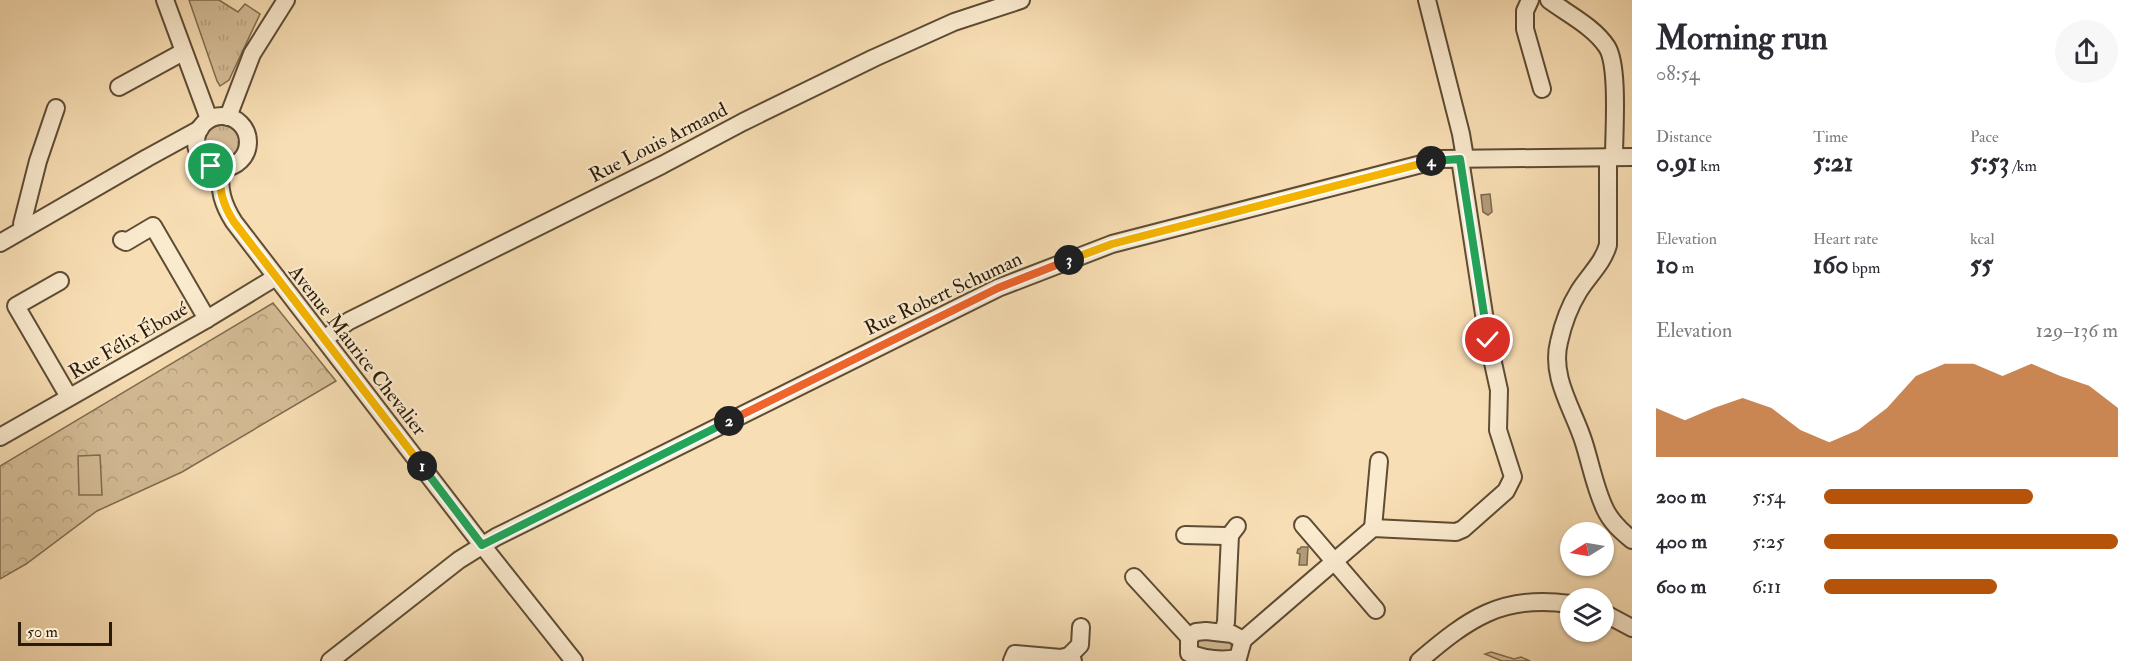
<!DOCTYPE html>
<html lang="en">
<head>
<meta charset="utf-8">
<style>
  body { margin:0; font-family:"IM FELL Double Pica",serif; background:#f7f7f7; color:#2b2b33; height:100vh; display:flex; flex-direction:column; font-size:22px; white-space:nowrap }
  * { box-sizing:border-box; margin:0 }
  p { font-size:20px; color:#7c7c81 }
  .icon { flex:none; width:33px; height:33px; fill:none; stroke:currentColor; stroke-width:2; stroke-linecap:round; stroke-linejoin:round }
  .map { position:relative; flex:1; overflow:hidden }
  .side { display:flex; flex-direction:column; background:#fff; width:510px }
  .side>* { flex:none }
  .needle { width:39px; rotate:259deg }
  .controls { position:absolute; left:1560px; top:522px; display:grid; gap:12px }
  .controls a { display:grid; place-items:center; width:54px; height:54px; border-radius:50%; background:#fff; box-shadow:0 2px 4px #0004; font-size:30px }
  .scale { position:absolute; left:18px; bottom:15px; width:94px; box-sizing:border-box; padding-left:6px; border:3px solid #2a1b09; border-top:0; font-size:16px; line-height:21px; white-space:nowrap; color:#2a1b09; -webkit-text-stroke:4px #faeace; paint-order:stroke }
  .pin { position:absolute; display:grid; place-items:center; width:51px; height:51px; color:#fff; margin:-26px; border:3px solid #fff; border-radius:50%; box-shadow:0 2px 6px #0007 }
  .km { position:absolute; width:30px; height:30px; margin:-15px; border-radius:50%; background:#222; color:#fff; font-size:16px; line-height:30px; text-align:center }
  .round { display:grid; place-items:center; flex:none; width:63px; height:63px; border-radius:32px; background:#f7f7f7 }
  .headline { display:flex; align-items:center; justify-content:space-between; height:102px; padding:0 24px }
  h1 { font-size:33px; font-weight:700; line-height:45px }
  .stats { display:grid; grid-template-columns:repeat(3,1fr); gap:9px; height:102px; padding:6px 24px }
  .stats div { display:grid; align-content:center }
  .stats b { font-size:26px; font-weight:700 }
  .stats small { font-size:16px; font-weight:400 }
  .stats p { font-size:16px }
  .chart { height:168px; padding:12px 24px }
  .chart p { display:flex; justify-content:space-between }
  .chart svg { width:100%; height:108px; margin-top:6px; fill:#b45309; opacity:.7 }
  ul { padding:0 24px; list-style:none; font-size:20px }
  li { display:grid; grid-template-columns:96px 72px 1fr; align-items:center; height:45px }
  li i { height:15px; border-radius:8px; background:#b45309 }
  main { display:flex; flex:1; min-height:0 }
  .map>svg:first-child { display:block }
  .grass { fill:url(#grass-tufts); stroke:#806c50; stroke-width:1.5 }
  .forest { fill:url(#forest-crowns); stroke:#806c50; stroke-width:1.5 }
  .pitch { fill:#d5bd97; stroke:#806c50; stroke-width:1.5 }
  .water { fill:#b29c7a; stroke:#7c684d; stroke-width:1.5 }
  .lines { fill:none; stroke-linecap:round; stroke-linejoin:round }
  .minor-casing { stroke:#5e4c34; stroke-width:20 }
  .minor { stroke:#faeace; stroke-width:16 }
  .split-1-casing { stroke:#fff; stroke-width:12 }
  .split-2-casing { stroke:#fff; stroke-width:12 }
  .split-3-casing { stroke:#fff; stroke-width:12 }
  .split-4-casing { stroke:#fff; stroke-width:12 }
  .split-5-casing { stroke:#fff; stroke-width:12 }
  .split-1 { stroke:#f5b400; stroke-width:8 }
  .split-2 { stroke:#22a559; stroke-width:8 }
  .split-3 { stroke:#f0652b; stroke-width:8 }
  .split-4 { stroke:#f5b400; stroke-width:8 }
  .split-5 { stroke:#22a559; stroke-width:8 }
  .labels { text-anchor:middle; stroke-width:4.5; stroke-linejoin:round; paint-order:stroke }
  .street-label { font-size:20px; fill:#2a1b09; stroke:#faeace }
</style>
</head>
<body>
<main>
<div class="map">
<svg width="1632" height="661" viewBox="0 0 1632 661">
  <defs>
    <pattern id="grass-tufts" width="24" height="20" patternUnits="userSpaceOnUse" patternTransform="scale(1.5)"><rect width="24" height="20" fill="#d5bd97"/><path d="M3 7l-1-3M5 7V3M7 7l1-3M15 17l-1-3M17 17v-4M19 17l1-3" fill="none" stroke="#b7a281"/></pattern>
    <pattern id="forest-crowns" width="20" height="18" patternUnits="userSpaceOnUse" patternTransform="scale(1.5)"><rect width="20" height="18" fill="#d5bd97"/><path d="M2 6a3 3 0 1 1 6 0M12 15a3 3 0 1 1 6 0" fill="none" stroke="#b7a281"/></pattern>
  </defs>
  <rect width="100%" height="100%" fill="#f8deb4"/>
  <filter id="stains"><feTurbulence type="fractalNoise" baseFrequency=".00333" numOctaves="4"/><feColorMatrix values="0 0 0 0 .2 0 0 0 0 .09 0 0 0 0 .02 0 0 0 .5 -.17"/></filter>
  <radialGradient id="worn" r=".72"><stop offset=".6" stop-color="#630" stop-opacity="0"/><stop offset="1" stop-color="#630" stop-opacity=".3"/></radialGradient>
  <g class="grass">
    <path d="M189,0H219L238,12L245,4L260,14L229,80L220,86L217,81Z"/>
    <circle cx="222" cy="142" r="17"/>
    <path d="M1201,639L1227,641L1231,643L1232,650L1229,654L1199,652L1196,644Z"/>
  </g>
  <g class="forest">
    <path d="M273,303L336,381L182,472L97,511L26,564L0,579V466Z"/>
    <path d="M1491,652L1514,659L1521,657L1530,661H1502L1485,654Z"/>
  </g>
  <path class="pitch" d="M100,455L102,495H79L78,456Z"/>
  <g class="water">
    <path d="M1490,194L1492,212L1488,215L1483,212L1481,195Z"/>
    <path d="M1301,547H1308L1307,565H1299L1300,554L1297,553L1298,549H1300Z"/>
  </g>
  <g class="lines">
    <defs>
      <g id="minor">
        <path d="M165,0L209,119"/>
        <path d="M1427,0L1461,134L1465,158"/>
        <path d="M1530,0L1525,11V29L1542,89"/>
        <path d="M1549,0C1568,14 1594,27 1607,47C1619,66 1614,132 1614,157"/>
        <path d="M119,87L183,52"/>
        <circle cx="222" cy="142" r="26"/>
        <path d="M228,117L252,54L286,0"/>
        <path d="M1608,157V245C1603,263 1589,275 1579,291C1569,307 1563,324 1559,342C1550,378 1574,410 1584,443C1591,465 1595,488 1605,509C1611,522 1621,531 1632,540"/>
        <path d="M221,168C218,189 223,205 234,222L482,545L574,661"/>
        <path d="M24,229L22,224L38,161L56,108"/>
        <path d="M122,240L126,242L153,226L207,319"/>
        <path d="M0,243L147,158L200,129"/>
        <path d="M60,281L16,306L69,397"/>
        <path d="M324,339L349,321L662,165L743,122L874,58L954,22L1021,0"/>
        <path d="M0,437L207,319L276,277"/>
        <path d="M1303,525L1376,610"/>
        <path d="M1373,528L1379,461"/>
        <path d="M1185,535L1226,536L1230,535L1237,526"/>
        <path d="M1134,577L1189,637"/>
        <path d="M1604,613L1632,628"/>
        <path d="M1206,631L1232,634L1243,640L1238,658C1221,661 1204,659 1189,653V637L1196,632Z"/>
        <path d="M1223,632L1226,622L1230,535"/>
        <path d="M1243,640L1373,528L1456,532L1463,529L1506,491L1513,477L1498,430L1499,390L1488,340L1460,159"/>
        <path d="M1069,656L1080,645L1081,627"/>
        <path d="M330,661L459,560L496,537L998,288L1112,244L1441,159L1632,157"/>
        <path d="M1012,661L1015,654L1061,658L1069,656L1073,661"/>
        <path d="M1419,661C1468,619 1502,594 1570,604"/>
      </g>
    </defs>
    <use href="#minor" class="minor-casing"/>
    <use href="#minor" class="minor"/>
  </g>
  <g class="lines">
    <defs>
      <path id="split-1" d="M211,166L221,168C218,189 223,205 234,222L422,466"/>
      <path id="split-2" d="M422,466L482,545L729,421"/>
      <path id="split-3" d="M729,421L998,288L1069,260"/>
      <path id="split-4" d="M1069,260L1112,244L1431,161"/>
      <path id="split-5" d="M1431,161L1460,159L1488,340"/>
    </defs>
    <use href="#split-1" class="split-1-casing"/>
    <use href="#split-2" class="split-2-casing"/>
    <use href="#split-3" class="split-3-casing"/>
    <use href="#split-4" class="split-4-casing"/>
    <use href="#split-5" class="split-5-casing"/>
    <use href="#split-1" class="split-1"/>
    <use href="#split-2" class="split-2"/>
    <use href="#split-3" class="split-3"/>
    <use href="#split-4" class="split-4"/>
    <use href="#split-5" class="split-5"/>
  </g>
  <g class="labels">
    <g class="street-label">
      <text transform="translate(658 142) rotate(-27)" y="7">Rue Louis Armand</text>
      <text transform="translate(943 293) rotate(-25)" y="7">Rue Robert Schuman</text>
      <text transform="translate(128 340) rotate(-30)" y="7">Rue Félix Éboué</text>
      <text transform="translate(358 350) rotate(52)" y="7">Avenue Maurice Chevalier</text>
    </g>
  </g>
  <rect width="100%" height="100%" filter="url(#stains)"/>
  <rect width="100%" height="100%" fill="url(#worn)"/>
</svg>
<div class="controls">
<a><svg class="needle" viewBox="-14 -14 28 28"><path d="M0-13l5 13h-10z" fill="#e53935"/><path d="M0 13l5-13h-10z" fill="#7c7c81"/></svg></a>
<a><svg class="icon" aria-label="layers" viewBox="0 0 24 24"><path d="M12 4l9 5-9 5-9-5zM3 14l9 5 9-5"/></svg></a>
</div>
<div class="scale">50 m</div>
<div class="pin" style="left:211px;top:166px;background:#1e9e55"><svg class="icon" aria-label="arrive" viewBox="0 0 24 24"><path d="M6 21V4h12l-3 4 3 4H6"/></svg></div>
<div class="pin" style="left:1488px;top:340px;background:#d93025"><svg class="icon" aria-label="check" viewBox="0 0 24 24"><path d="M5 12l5 5 9-10"/></svg></div>
<b class="km" style="left:422px;top:466px">1</b>
<b class="km" style="left:729px;top:421px">2</b>
<b class="km" style="left:1069px;top:260px">3</b>
<b class="km" style="left:1431px;top:161px">4</b>
</div>
<section class="side">
<div class="headline"><div><h1>Morning run</h1><p>08:54</p></div><a class="round"><svg class="icon" aria-label="share" viewBox="0 0 24 24"><path d="M12 15V3M7 8l5-5 5 5M5 13v7h14v-7"/></svg></a></div>
<div class="stats">
<div><p>Distance</p><b>0.91<small> km</small></b></div>
<div><p>Time</p><b>5:21</b></div>
<div><p>Pace</p><b>5:53<small> /km</small></b></div>
</div>
<div class="stats">
<div><p>Elevation</p><b>10<small> m</small></b></div>
<div><p>Heart rate</p><b>160<small> bpm</small></b></div>
<div><p>kcal</p><b>55</b></div>
</div>
<div class="chart"><p><span>Elevation</span>129–136 m</p>
<svg viewBox="0 0 160 44" preserveAspectRatio="none"><path d="M0 44V24L10 29L20 24L30 20L40 24L50 33L60 38L70 33L80 24L90 11L100 6L110 6L120 11L130 6L140 11L150 15L160 24V44z"/></svg>
</div>
<ul>
<li><b>200 m</b>5:54<i style="width:71%"></i></li>
<li><b>400 m</b>5:25<i style="width:100%"></i></li>
<li><b>600 m</b>6:11<i style="width:59%"></i></li>
</ul>
</section>
</main>
</body>
</html>
